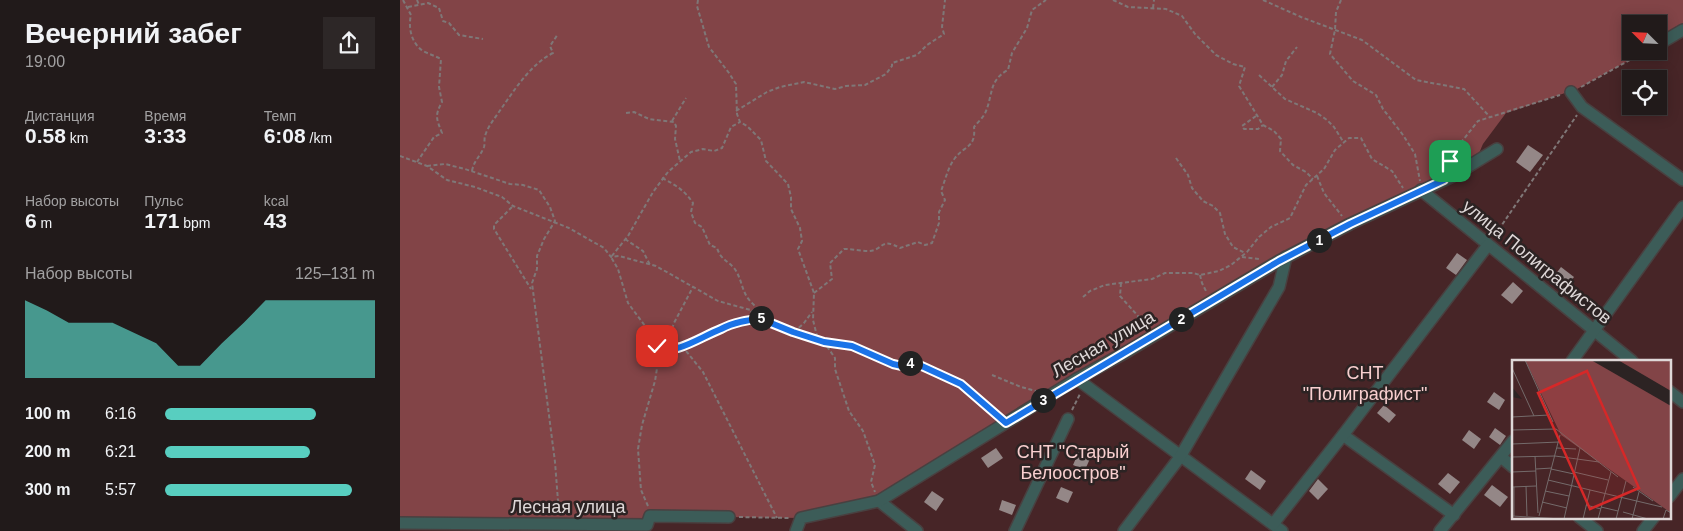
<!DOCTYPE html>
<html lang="ru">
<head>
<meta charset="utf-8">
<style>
  body { margin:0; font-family:Arial,sans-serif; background:#2d2727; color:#f1f3f6; height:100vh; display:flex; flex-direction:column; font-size:19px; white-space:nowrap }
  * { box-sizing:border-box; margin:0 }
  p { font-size:16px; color:#a2a1a2 }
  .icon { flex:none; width:28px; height:28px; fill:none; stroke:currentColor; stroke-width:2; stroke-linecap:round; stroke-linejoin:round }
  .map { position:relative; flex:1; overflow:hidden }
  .sheet { display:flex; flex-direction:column; background:#211a1a; width:400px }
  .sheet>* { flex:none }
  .needle { width:32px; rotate:294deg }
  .buttons { position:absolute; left:1222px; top:15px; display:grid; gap:10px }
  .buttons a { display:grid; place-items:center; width:45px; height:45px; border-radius:0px; background:#211a1a; box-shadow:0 2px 12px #0003,0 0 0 1px #3e3839; font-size:25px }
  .pin { position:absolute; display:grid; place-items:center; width:42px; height:42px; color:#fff; margin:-21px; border-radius:10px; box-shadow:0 2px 8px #0006 }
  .km { position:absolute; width:25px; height:25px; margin:-12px; border-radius:50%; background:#222; color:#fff; font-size:14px; line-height:25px; text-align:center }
  .round { display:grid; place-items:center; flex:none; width:52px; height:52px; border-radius:0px; background:#2d2727 }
  .summary { display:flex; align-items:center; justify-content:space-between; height:85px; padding:0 25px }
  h1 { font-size:28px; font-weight:700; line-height:38px }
  .stats { display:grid; grid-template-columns:repeat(3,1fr); gap:8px; height:85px; padding:5px 25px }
  .stats div { display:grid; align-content:center }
  .stats b { font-size:21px; font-weight:700 }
  .stats small { font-size:14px; font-weight:400 }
  .stats p { font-size:14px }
  .chart { height:140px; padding:10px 25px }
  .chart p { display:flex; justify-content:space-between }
  .chart svg { width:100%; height:90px; margin-top:5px; fill:#58cec0; opacity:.7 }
  ul { padding:0 25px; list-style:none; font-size:16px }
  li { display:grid; grid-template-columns:80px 60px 1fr; align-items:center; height:38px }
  li i { height:12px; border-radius:6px; background:#58cec0 }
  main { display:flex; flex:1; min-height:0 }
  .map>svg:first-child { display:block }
  .green { fill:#472527; fill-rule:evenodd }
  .forest { fill:#824447 }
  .building { fill:#948787 }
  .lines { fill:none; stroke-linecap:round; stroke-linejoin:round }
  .street-casing { stroke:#494040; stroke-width:14 }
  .path { stroke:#7f7777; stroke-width:2; stroke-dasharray:4 2.5; stroke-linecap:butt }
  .street { stroke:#3c5c58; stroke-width:11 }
  .route-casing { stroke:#fff; stroke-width:10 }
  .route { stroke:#1a73e8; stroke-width:6 }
  .labels { text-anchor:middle; stroke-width:5; stroke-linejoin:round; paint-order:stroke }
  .street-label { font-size:18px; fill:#dfd8d8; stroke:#2c2323 }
  .park-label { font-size:18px; fill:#f8cfcf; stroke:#2c2323 }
  .inset-road { fill:none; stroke:#746b6b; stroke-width:1 }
  .view { fill:#d62828; fill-opacity:0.15; stroke:#d62828; stroke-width:2.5 }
  .inset-edge { fill:none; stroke:#dfd8d8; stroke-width:2.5 }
</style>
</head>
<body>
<main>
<section class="sheet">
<div class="summary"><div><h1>Вечерний забег</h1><p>19:00</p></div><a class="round"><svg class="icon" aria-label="share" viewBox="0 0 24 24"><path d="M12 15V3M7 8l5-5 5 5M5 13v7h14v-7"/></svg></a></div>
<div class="stats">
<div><p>Дистанция</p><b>0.58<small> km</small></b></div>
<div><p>Время</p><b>3:33</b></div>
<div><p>Темп</p><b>6:08<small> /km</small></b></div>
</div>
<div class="stats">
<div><p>Набор высоты</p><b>6<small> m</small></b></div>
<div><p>Пульс</p><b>171<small> bpm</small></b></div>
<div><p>kcal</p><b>43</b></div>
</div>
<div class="chart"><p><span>Набор высоты</span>125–131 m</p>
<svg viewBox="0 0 160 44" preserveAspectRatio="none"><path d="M0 44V6L10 11L20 17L30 17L40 17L50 22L60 27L70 38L80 38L90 27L100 17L110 6L120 6L130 6L140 6L150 6L160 6V44z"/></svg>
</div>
<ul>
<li><b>100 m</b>6:16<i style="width:72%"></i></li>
<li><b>200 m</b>6:21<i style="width:69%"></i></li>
<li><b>300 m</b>5:57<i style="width:89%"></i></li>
</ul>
</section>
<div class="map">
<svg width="1283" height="531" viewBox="0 0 1283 531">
  <rect width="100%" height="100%" fill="#2c2323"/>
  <path class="green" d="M1283,30V531H0V523L250,516L869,267L1075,163L1083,144L1105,113L1169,92L1246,51H1259V44ZM1231,79H1259V106H1231ZM1113,361H1269V517H1113Z"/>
  <path class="forest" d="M0,0H1283V30L1259,44V24H1231V51H1246L1177,89L1106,113L1083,144L1075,163L953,223L480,500L403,518L251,516L246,525L0,523Z"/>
  <g class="building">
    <path d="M1128,145L1143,155L1130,172L1116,162Z"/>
    <path d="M1057,253L1067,260L1056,275L1046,268Z"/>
    <path d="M1161,267L1174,277L1165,289L1152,279Z"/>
    <path d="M1113,282L1123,291L1112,304L1101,295Z"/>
    <path d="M1094,392L1105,400L1099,410L1087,402Z"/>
    <path d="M984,405L996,415L989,423L977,413Z"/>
    <path d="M1095,428L1106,436L1100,445L1089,437Z"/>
    <path d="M1069,430L1081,439L1074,449L1062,440Z"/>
    <path d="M596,448L603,458L588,468L581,458Z"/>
    <path d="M680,449L692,454L685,470L673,465Z"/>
    <path d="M851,470L866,481L860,490L845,479Z"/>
    <path d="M1048,473L1060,482L1050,494L1038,484Z"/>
    <path d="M918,479L928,489L918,500L909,491Z"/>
    <path d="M1092,485L1108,497L1100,507L1084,495Z"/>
    <path d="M661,487L673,492L668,503L656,498Z"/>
    <path d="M532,491L544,499L536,511L524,502Z"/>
    <path d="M602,500L616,505L612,515L599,510Z"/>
  </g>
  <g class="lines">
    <defs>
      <g id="street">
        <path d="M1259,44L1283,30"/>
        <path d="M1171,92L1182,107L1283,180"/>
        <path d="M1021,190L1232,361"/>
        <path d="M1172,361L1283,207"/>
        <path d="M677,379L882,531"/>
        <path d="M1269,391L1283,402"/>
        <path d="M943,435L1054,515"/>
        <path d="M1101,457L1113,467"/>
        <path d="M1269,497L1283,479"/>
        <path d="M479,501L517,531"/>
        <path d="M1179,517L1197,531"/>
        <path d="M0,523L247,525L250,516L329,517"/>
        <path d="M873,524L943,435L1088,245"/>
        <path d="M396,531L401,518L479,501L677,379L728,351L879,261L950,224L1051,177L1097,149"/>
        <path d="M615,531L668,419"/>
        <path d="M724,531L780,457L879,287L886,257"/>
        <path d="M1040,531L1113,441"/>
        <path d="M1243,531L1254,517"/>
      </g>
    </defs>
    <use href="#street" class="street-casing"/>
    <g class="path">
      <path d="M3,0L11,15C8,27 11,43 23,51C29,54 35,56 41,59L39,87L42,102C34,116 37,120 42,133L34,137L17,162"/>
      <path d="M17,0L19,5"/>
      <path d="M298,0L297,6L309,47L329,73L336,84L337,114L340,122L347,126L361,140L366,161L388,184L391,197V209L400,228L402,241L398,249L414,293L413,320L418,340"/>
      <path d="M713,0L728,7L766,9L782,16L795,34L816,55L833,64L845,67L839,86L863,125L874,131L881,139L880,151L893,165L906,172L913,179"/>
      <path d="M863,0L901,17L962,40L1016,80L1064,89L1090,117"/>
      <path d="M941,0L936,12L935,30L930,54L953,81L976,95L983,109L1003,135L1015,154L1020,181"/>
      <path d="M8,7L28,3L39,8L43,21L49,23L59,35L83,39"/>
      <path d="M753,8L754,0"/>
      <path d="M859,75L885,99L917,113L927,120L934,127L944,143"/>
      <path d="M872,87L882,75L886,61L897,47"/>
      <path d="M1181,87L1246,51"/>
      <path d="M336,111L367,92L380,87L404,82L435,89L446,86L465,85L486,74L492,66V63L517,55L527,45L544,34L542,27L545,0"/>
      <path d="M226,113L234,112L249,119L274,122L276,126L275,139L280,161"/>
      <path d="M856,116L842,126L844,129H858L863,125"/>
      <path d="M272,121L286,98"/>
      <path d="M0,156L27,166L47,180L75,187L102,197L113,206L169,228L204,248L211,257L219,256L256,266L318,301L354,311L366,321L377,326L424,342L435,358V369L449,411L463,431L475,465L471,482L475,492"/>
      <path d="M776,158L788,175L792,188L803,201L813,206L820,213L825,234L833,247L845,253"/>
      <path d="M27,166L45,164L65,169L110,184L123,185L139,190L150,207L155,221L144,239L137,256V269L132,283L155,462L159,514"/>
      <path d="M1049,166L1059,145L1078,121L1160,95"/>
      <path d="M72,171C74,160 80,157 84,147C85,144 84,139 85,136C88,126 95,118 101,109C115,89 131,64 153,53L150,46L158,34"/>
      <path d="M917,176L924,193L942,216"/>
      <path d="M262,178C276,185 285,191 293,203L291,212L295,223L302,227L310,245L317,248C321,260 327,260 334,268C341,277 341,287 347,297C353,306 363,311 368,321"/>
      <path d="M112,207L94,225V229L131,289"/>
      <path d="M1095,235L1177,115"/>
      <path d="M225,239L243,251L250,265"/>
      <path d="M842,257L859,259"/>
      <path d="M800,275L802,283L806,291"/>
      <path d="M721,283L720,296L738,316V333"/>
      <path d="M414,293L432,279L430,263L444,249C452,249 461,251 469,251C484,250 480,237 500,248L518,242L525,245L532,243L539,223V212L545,200L541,191C545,181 548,167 555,158C565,145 576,148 574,127C578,122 584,117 586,111C593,94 589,80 608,70L612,53L627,28L632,10L646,0"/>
      <path d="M683,297L690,291L705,285L752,279L765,273H793L800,275L819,271L831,265L847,252L859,237L871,227L890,218L906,185L924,169L935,150L949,138H961L972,159L992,171L1003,188"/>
      <path d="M350,320L352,313L351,311"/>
      <path d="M394,332L404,323L412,312"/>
      <path d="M251,334L286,351L303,372L377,518"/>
      <path d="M268,341L274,323L293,287"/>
      <path d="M424,342L452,346L493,364L502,366L513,363L561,384L596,415"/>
      <path d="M279,348C294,343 307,335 321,328C334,322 349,320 363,318"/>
      <path d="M592,375L621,387L636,391"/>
      <path d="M672,410L680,394"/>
      <path d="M248,506L241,490L238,449L242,425L255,381L258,362L257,346L251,334L228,303L218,269L211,257L228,236L253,192L268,172L291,152L303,149L314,151L322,148L331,127L340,122"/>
      <path d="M339,517L389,518"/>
    </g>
    <use href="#street" class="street"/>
  </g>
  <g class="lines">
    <defs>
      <path id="route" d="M257,346L251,334L278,348C294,343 306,335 321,329C334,322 349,320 363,318L366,321L393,332L424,342L452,346L493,364L502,366L513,362L561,384L606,423L879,261L950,224L1044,180L1050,161"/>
    </defs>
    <use href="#route" class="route-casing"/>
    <use href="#route" class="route"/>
  </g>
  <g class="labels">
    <g class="street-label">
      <text transform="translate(1137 262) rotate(39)" y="6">улица Полиграфистов</text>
      <text transform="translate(703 344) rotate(-30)" y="6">Лесная улица</text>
      <text x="168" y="513">Лесная улица</text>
    </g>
    <g class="park-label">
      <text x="965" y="379">СНТ<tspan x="965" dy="21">"Полиграфист"</tspan></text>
      <text x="673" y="458">СНТ "Старый<tspan x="673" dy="21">Белоостров"</tspan></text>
    </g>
  </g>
  <g transform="translate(1112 360)">
    <rect width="159" height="159" fill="#2c2323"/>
    <path d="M0,0H13L49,75L159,153V159H0V37L10,39L0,27Z" fill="#472527"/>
    <path d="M13,0H79L159,46V153L49,75ZM106,0H159V31Z" fill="#824447"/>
    <path class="inset-road" d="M13,0L41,62M0,8L22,56M0,57L37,55M0,70L44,69L106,117M0,84L47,82M45,88L64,89M23,96L26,153M0,97L43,96L87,102M24,109L40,108M39,109L62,114M0,112L24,111M62,112L96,120M36,120L150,147M14,126L15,156M0,127L24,126M121,127L141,141M33,131L57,136M30,142L55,148M74,145L89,149M89,147L106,151M111,152L136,159M0,156L50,159M2,156V127M27,156L48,75M52,159L68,88M71,159L78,130M86,159L99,112M104,159L114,121M120,159L127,132M151,159L154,150L159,153"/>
    <path class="view" d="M75,11L127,128L78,149L26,33Z"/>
    <rect width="159" height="159" class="inset-edge"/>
  </g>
</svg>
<div class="buttons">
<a><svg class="needle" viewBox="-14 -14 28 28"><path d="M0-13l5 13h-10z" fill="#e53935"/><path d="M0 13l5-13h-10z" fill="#a2a1a2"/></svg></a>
<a><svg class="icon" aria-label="locate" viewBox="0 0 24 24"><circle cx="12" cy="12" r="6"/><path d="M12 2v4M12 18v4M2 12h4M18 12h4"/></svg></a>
</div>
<div class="pin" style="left:1050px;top:161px;background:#1e9e55"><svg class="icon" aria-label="arrive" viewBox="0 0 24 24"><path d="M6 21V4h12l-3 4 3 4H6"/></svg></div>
<div class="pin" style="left:257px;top:346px;background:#d93025"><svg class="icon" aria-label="check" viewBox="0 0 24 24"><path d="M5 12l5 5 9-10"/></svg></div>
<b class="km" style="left:919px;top:240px">1</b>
<b class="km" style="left:781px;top:319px">2</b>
<b class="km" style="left:643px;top:400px">3</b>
<b class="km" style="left:510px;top:363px">4</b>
<b class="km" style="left:361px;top:318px">5</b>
</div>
</main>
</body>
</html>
